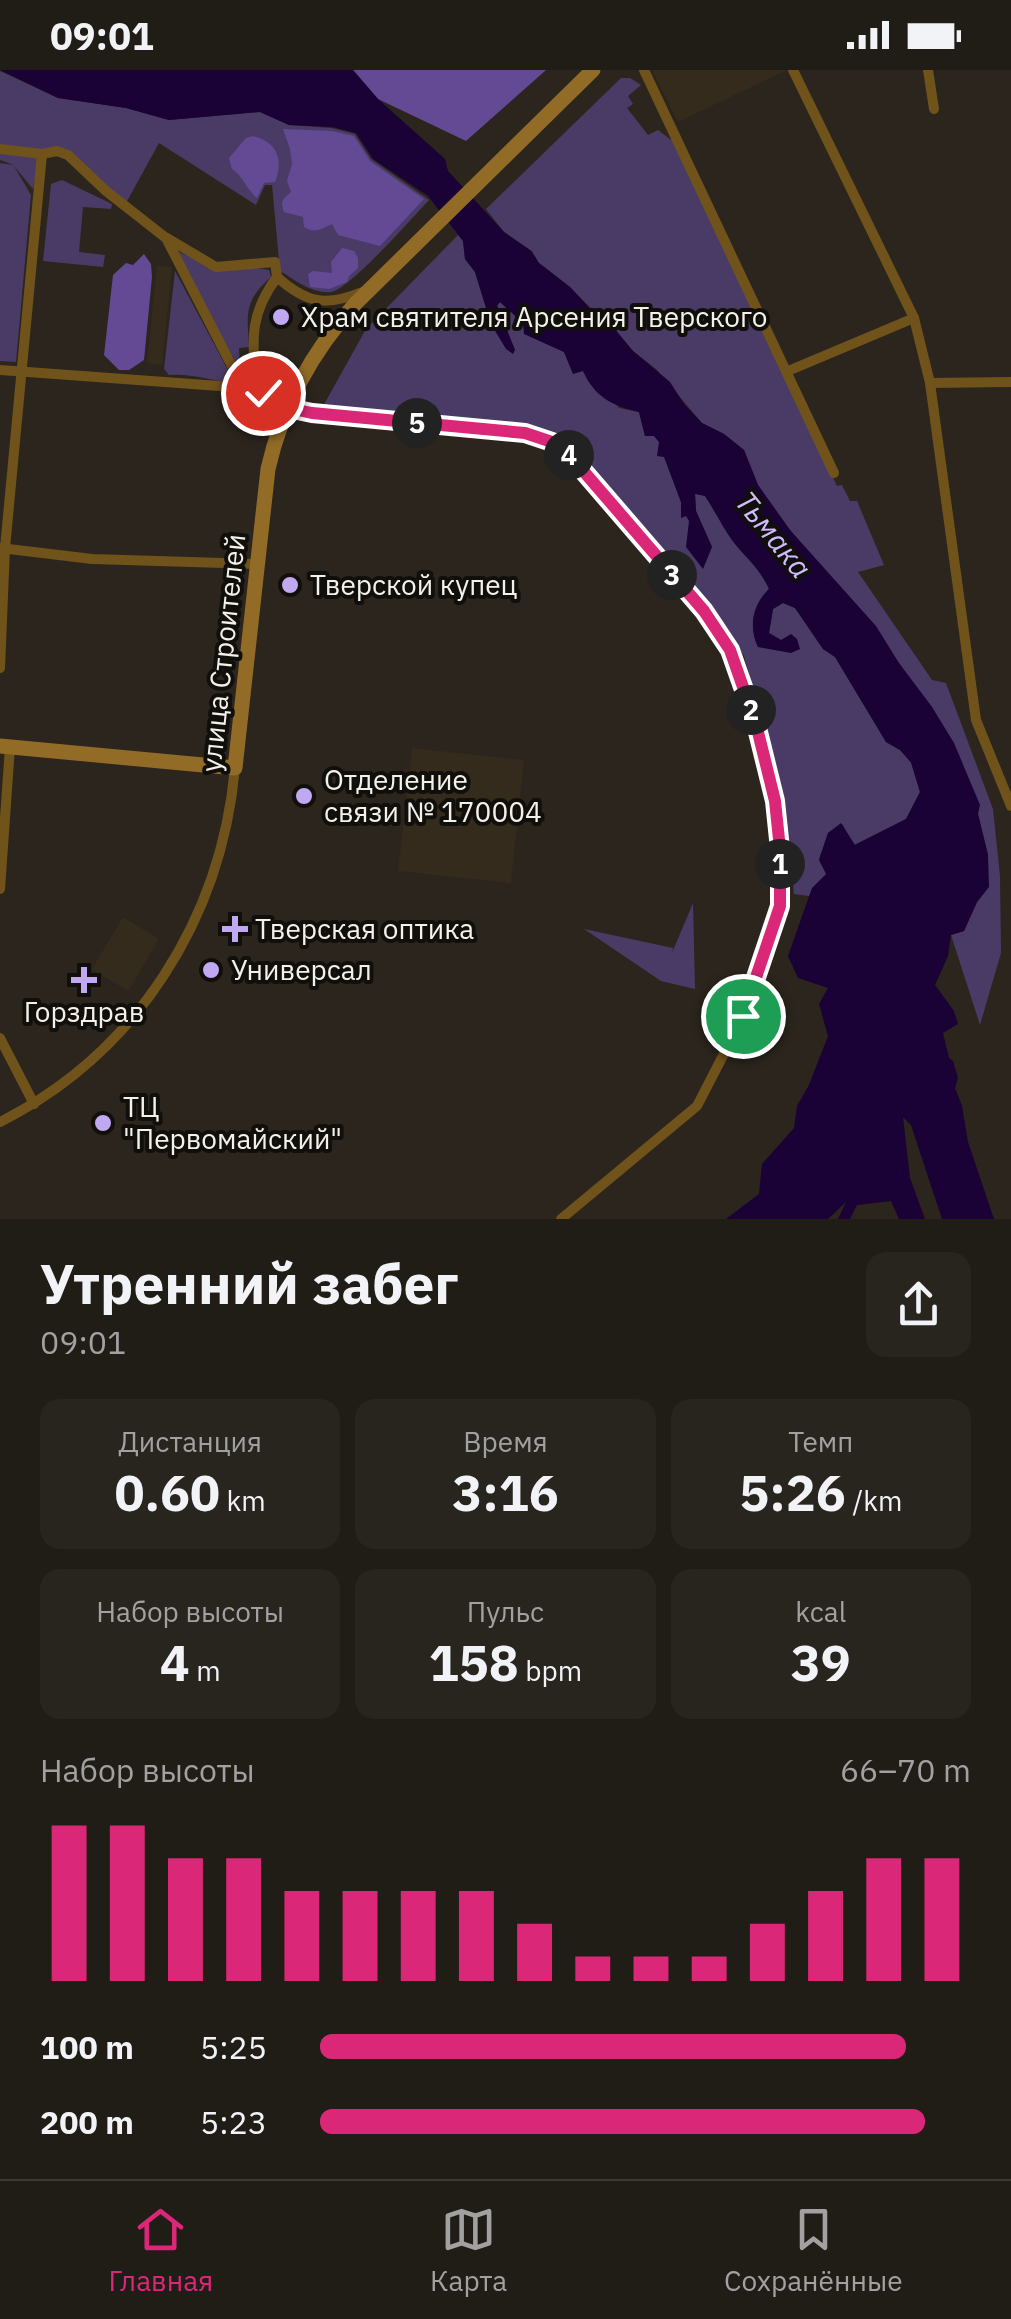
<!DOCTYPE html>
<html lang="ru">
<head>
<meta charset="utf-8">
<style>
  body { margin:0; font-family:"IBM Plex Sans",sans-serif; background:#28251f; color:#f1f3f6; height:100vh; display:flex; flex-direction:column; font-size:38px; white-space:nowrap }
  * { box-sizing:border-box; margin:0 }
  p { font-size:32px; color:#a2a1a1 }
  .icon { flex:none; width:55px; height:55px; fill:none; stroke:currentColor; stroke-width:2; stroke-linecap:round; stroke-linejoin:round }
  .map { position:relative; height:1149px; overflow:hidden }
  .details { display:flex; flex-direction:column; background:#201c16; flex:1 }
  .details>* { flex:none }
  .pin { position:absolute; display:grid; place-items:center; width:85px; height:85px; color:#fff; margin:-42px; border:5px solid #fff; border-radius:50%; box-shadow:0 2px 10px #0007 }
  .km { position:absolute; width:50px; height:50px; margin:-25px; border-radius:50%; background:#222; color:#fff; font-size:28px; line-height:50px; text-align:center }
  .round { display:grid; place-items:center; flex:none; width:105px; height:105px; border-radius:20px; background:#28251f }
  .overview { display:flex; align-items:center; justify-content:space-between; height:170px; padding:0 40px }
  h1 { font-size:55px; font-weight:800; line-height:75px }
  .metrics { display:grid; grid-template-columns:repeat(3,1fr); gap:15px; height:170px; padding:10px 40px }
  .metrics div { display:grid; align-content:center; border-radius:20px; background:#28251f; text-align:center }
  .metrics b { font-size:50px; font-weight:800 }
  .metrics small { font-size:28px; font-weight:400 }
  .metrics p { font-size:28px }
  .chart { height:280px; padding:20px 40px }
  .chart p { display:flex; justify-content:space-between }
  .chart svg { width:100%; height:180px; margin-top:10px; stroke:#db2777; stroke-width:6 }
  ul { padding:0 40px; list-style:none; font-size:32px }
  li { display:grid; grid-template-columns:160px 120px 1fr; align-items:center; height:75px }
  li i { height:25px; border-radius:12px; background:#db2777 }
  .status { display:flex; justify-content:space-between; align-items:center; height:70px; padding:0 50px; background:#201c16; direction:ltr }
  .status svg { height:28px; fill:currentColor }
  .menu { display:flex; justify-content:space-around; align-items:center; height:140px; border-top:2px solid #3d3a35; background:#201c16; font-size:28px; color:#a2a1a1 }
  .menu a { display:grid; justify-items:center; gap:5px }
  .menu .selected { color:#db2777 }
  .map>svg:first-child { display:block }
  .built { fill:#342b1c }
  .green { fill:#4a3b66 }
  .forest { fill:#644994 }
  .water { fill:#1a0136 }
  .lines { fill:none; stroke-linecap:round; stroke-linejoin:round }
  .street { stroke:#70521b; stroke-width:10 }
  .secondary { stroke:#926c27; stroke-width:15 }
  .route-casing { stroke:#fff; stroke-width:20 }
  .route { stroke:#db2777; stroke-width:12 }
  .poi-dot { fill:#c0a8f3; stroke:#110f0b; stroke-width:4 }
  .labels { text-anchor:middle; stroke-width:8; stroke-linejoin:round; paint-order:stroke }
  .poi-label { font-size:28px; fill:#f4f0ea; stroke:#110f0b; text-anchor:start }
  .street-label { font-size:28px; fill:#f4f0ea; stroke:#110f0b }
  .water-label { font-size:30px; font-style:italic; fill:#d0bcfc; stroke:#110f0b }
</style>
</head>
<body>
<div class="status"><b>09:01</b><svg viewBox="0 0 49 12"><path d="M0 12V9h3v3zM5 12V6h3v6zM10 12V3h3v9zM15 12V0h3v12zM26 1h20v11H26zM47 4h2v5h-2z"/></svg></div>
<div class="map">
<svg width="1011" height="1149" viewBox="0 0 1011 1149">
  <rect width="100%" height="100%" fill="#2b251d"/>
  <g class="built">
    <path d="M652,0H787L678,52Z"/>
    <path d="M157,196L172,197L162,295L147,293Z"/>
    <path d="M412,678L524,690L511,813L398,801Z"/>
    <path d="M123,847L159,869L128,921L92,899Z"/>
  </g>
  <g class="green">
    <path d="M0,1L58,28L126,38L169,50L260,42L289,55L332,58L355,64L371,89L429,130C412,148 350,219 331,222C312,224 295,210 280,201L272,115H265L256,135L159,73L126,133L68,85L42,84L33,119L14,96L31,125L16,292L0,291V93L14,95L0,90Z"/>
    <path d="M621,8H630L641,15L628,26L633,34L627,38L648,65L658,60L674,72L837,416L842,415L850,431H857L884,495L858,502L932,610L946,613L993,739L1000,806L1001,883L980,955L951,865L964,861L977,832L988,817V785L978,744L932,637L790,460L758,415L744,380L724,364L702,353L656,299L633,281L570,217L539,193L532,181L504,162L486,139Z"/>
    <path d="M62,110L112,134L111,139L83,137L79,182L105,185L103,197L43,191L51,114Z"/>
    <path d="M458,165L463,171L465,189L475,202L491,254L515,280L497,235L500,232L523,253L525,264L564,282L573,303L583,301L619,338L639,342L645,366H654L659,372L681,432V447L686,446L712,477L696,441L695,423L705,426L735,474L754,491L769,518C757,538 747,554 758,577L768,578L781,570L769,563L773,539L783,533L795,538L823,579L835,587L886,672L900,680L911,693L920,722L906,749L854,775L842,754L828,763L819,789L827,804L809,826L794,824L784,728L744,586L712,540L565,367L527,358L322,338L366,259Z"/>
    <path d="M175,180L217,200L253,197L269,200L271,207C244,231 247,243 249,277L239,278L240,300Z"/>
    <path d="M175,201L230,304L229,312C208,310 190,303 169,305L164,299Z"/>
    <path d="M693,833L695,919L661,911L584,859L673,878L672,883Z"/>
  </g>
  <g class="forest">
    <path d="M353,0H546L466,71L378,29Z"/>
    <path d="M283,59L332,61L354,66L370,91L424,129L380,176L338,165L332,154C321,159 315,164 304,157L303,147L284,142C280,132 283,128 291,122L287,111L292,94L290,79Z"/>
    <path d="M253,66C277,72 284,89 275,112L264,113L257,128C246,119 244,107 232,99L229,88L246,68Z"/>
    <path d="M342,178L354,181L358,188V198L349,206L347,212L329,219L310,217L308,204L313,201L332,203L331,192Z"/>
    <path d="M144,184L151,194L152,207L144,290L129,300H119L104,285L113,205L126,193L133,195Z"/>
  </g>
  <path class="water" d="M0,0H353L378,29L445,89L448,101L504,162L531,181L539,193L570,217L594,243L605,247L633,281L670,312L684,334L702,353L724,364L744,380L758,415L790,460L876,556L899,593L932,637L954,673L980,735L978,744L988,785L989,817L977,832L964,861L951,865L948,886L935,915L954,941L958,954L943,963L949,988L953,991L958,1008L955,1018L962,1036L968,1072L994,1149H942L911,1055L903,1047L910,1108L925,1149H899L891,1131L857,1135L850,1149H838L846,1132L828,1149H726L759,1124L762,1094L794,1058L797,1036L809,1015L828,966L819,934L828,918L798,908L788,886L812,818L826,804L819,790L828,763L841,753L855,775L906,749L920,722L911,692L900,680L886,672L835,587L823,579L795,538L783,533L773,539L769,563L781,570L791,564L797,569L800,579L791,583L758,577C748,556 753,534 769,519C760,499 748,490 735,474C724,460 715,441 705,426L695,424L696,441L712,477L703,499L686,477L689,451L686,446L681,448V432L664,387L657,386L659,372L654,366H645L639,342C612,336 594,326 583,301L573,304L564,282L524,264L523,253L500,232L497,236L515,280L513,284L506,279L491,254L475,202L465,189L463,171L428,126L373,89L356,63L332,57L289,55L260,42L169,50L126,38L58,28Z"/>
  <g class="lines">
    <g class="street">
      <path d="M644,0L834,403"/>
      <path d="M793,0L914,248L930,313L976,650L1011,736"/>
      <path d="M928,0L934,39"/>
      <path d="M0,79L42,84L57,81L68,85L106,121L166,168L236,304L233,317"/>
      <path d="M167,168L216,197L275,192L277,207C247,248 253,272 257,320"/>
      <path d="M277,207C306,233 326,237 362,222"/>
      <path d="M0,300L233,317L257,320L287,338L312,343L536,366L556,375L573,389L704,541L730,581L756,655L775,731L780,826V835L743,947L697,1036L561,1149"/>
      <path d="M788,301L914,248"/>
      <path d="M930,313L1011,312"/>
      <path d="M0,478L92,489L258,494"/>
      <path d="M0,598L5,478L42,84"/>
      <path d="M0,819L10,677"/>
      <path d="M0,968L34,1034"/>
      <path d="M0,1052C137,983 221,849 235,698"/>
    </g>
    <path class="secondary" d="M0,676L235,698L268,399C282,337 313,280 356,233L593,0"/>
  </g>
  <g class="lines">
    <defs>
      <path id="route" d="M263,323L288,338L312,343L525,363L552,372L573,389L704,541L730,580L756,654L775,731L780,779V836L743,946"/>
    </defs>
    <use href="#route" class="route-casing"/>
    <use href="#route" class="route"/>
  </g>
  <g class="poi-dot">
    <circle cx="281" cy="247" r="10"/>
    <circle cx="290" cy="515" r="10"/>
    <circle cx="304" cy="726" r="10"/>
    <path d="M230 844h10v10h10v10h-10v10h-10v-10h-10v-10h10z"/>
    <circle cx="211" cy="900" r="10"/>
    <path d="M79 895h10v10h10v10h-10v10h-10v-10h-10v-10h10z"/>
    <circle cx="103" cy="1053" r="10"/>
  </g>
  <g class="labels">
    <g class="poi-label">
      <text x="301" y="257">Храм святителя Арсения Тверского</text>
      <text x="310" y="525">Тверской купец</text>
      <text x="324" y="720">Отделение<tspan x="324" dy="32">связи № 170004</tspan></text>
      <text x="255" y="869">Тверская оптика</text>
      <text x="231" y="910">Универсал</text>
      <text x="84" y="952" text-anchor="middle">Горздрав</text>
      <text x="123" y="1047">ТЦ<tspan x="123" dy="32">"Первомайский"</tspan></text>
    </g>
    <g class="street-label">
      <text transform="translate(223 583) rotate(-84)" y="10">улица Строителей</text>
    </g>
    <g class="water-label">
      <text transform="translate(773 465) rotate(51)" y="10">Тьмака</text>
    </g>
  </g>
</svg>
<div class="pin" style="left:743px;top:946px;background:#1e9e55"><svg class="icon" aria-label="arrive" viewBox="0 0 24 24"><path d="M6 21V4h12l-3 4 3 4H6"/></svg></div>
<div class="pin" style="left:263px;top:323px;background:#d93025"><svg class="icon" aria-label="check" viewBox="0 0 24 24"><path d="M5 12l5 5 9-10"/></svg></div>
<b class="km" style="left:780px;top:794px">1</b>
<b class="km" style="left:751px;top:640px">2</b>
<b class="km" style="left:672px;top:505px">3</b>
<b class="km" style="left:569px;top:385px">4</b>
<b class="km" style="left:417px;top:353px">5</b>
</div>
<section class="details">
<div class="overview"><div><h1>Утренний забег</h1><p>09:01</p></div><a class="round"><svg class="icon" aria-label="share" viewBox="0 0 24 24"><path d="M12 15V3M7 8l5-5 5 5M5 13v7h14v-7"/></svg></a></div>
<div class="metrics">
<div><p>Дистанция</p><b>0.60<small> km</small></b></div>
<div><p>Время</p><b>3:16</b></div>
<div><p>Темп</p><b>5:26<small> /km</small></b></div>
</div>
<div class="metrics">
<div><p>Набор высоты</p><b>4<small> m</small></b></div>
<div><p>Пульс</p><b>158<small> bpm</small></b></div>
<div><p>kcal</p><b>39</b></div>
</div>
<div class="chart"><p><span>Набор высоты</span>66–70 m</p>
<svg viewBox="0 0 160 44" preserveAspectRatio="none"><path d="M5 44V6M15 44V6M25 44V14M35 44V14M45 44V22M55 44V22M65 44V22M75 44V22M85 44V30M95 44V38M105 44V38M115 44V38M125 44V30M135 44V22M145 44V14M155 44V14"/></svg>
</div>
<ul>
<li><b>100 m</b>5:25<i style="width:90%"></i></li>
<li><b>200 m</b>5:23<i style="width:93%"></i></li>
</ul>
</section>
<nav class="menu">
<a class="selected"><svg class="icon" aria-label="home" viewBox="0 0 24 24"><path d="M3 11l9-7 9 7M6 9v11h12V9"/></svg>Главная</a>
<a><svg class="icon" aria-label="map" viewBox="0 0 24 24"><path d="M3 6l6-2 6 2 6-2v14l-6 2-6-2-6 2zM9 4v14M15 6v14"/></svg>Карта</a>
<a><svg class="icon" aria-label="saved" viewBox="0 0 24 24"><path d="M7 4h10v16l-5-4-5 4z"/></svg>Сохранённые</a>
</nav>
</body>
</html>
